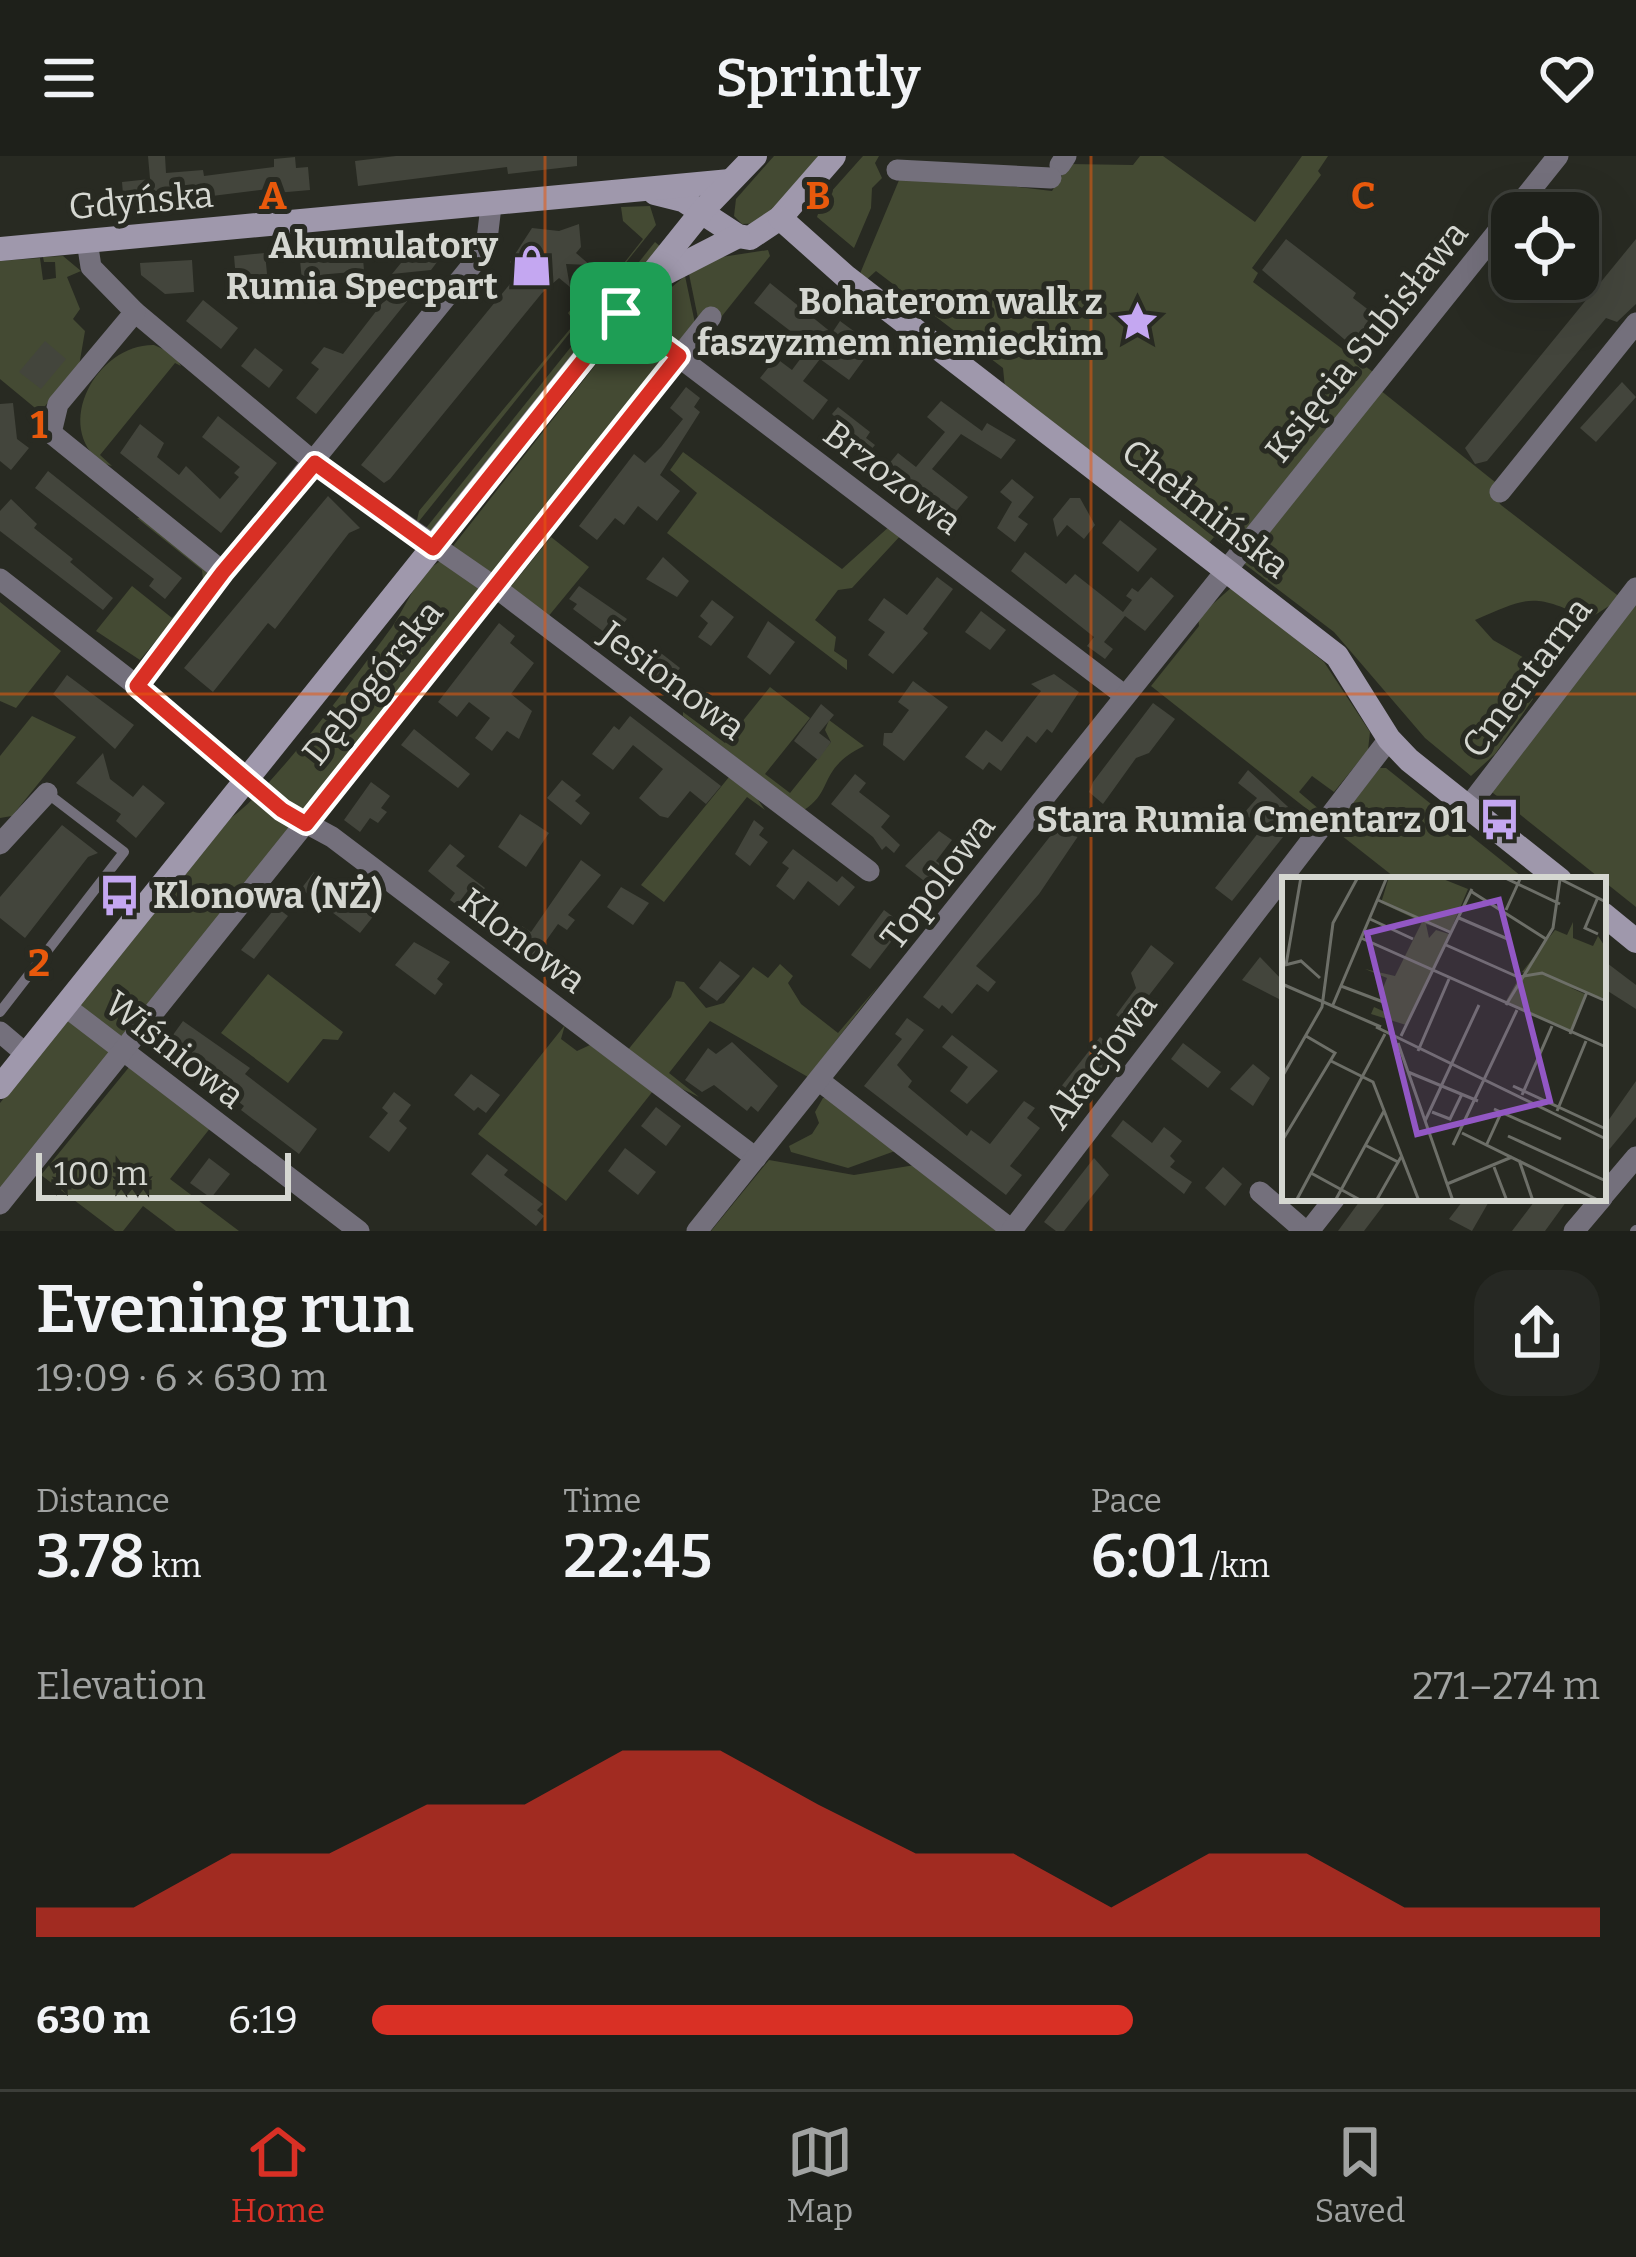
<!DOCTYPE html>
<html lang="en">
<head>
<meta charset="utf-8">
<style>
  body { margin:0; font-family:Bitter,serif; background:#262823; color:#f1f3f6; height:100vh; display:flex; flex-direction:column; font-size:45px; white-space:nowrap }
  * { box-sizing:border-box; margin:0 }
  p { font-size:39px; color:#a1a3a2 }
  .icon { flex:none; width:66px; height:66px; fill:none; stroke:currentColor; stroke-width:2; stroke-linecap:round; stroke-linejoin:round }
  .map { position:relative; height:1075px; overflow:hidden }
  .side { display:flex; flex-direction:column; background:#1e201a; flex:1 }
  .side>* { flex:none }
  .controls { position:absolute; left:1491px; top:36px; display:grid; gap:24px }
  .controls a { display:grid; place-items:center; width:108px; height:108px; border-radius:24px; background:#1e201a; box-shadow:0 12px 48px #0002,0 0 0 3px #3c3e39; font-size:60px }
  .scale { position:absolute; left:36px; bottom:30px; width:255px; box-sizing:border-box; padding-left:12px; border:6px solid #d5d7d1; border-top:0; font-size:33px; line-height:42px; white-space:nowrap; color:#d5d7d1; -webkit-text-stroke:9px #282a22; paint-order:stroke }
  .pin { position:absolute; display:grid; place-items:center; width:102px; height:102px; color:#fff; margin:-51px; border-radius:24px; box-shadow:0 6px 18px #0006 }
  .round { display:grid; place-items:center; flex:none; width:126px; height:126px; border-radius:36px; background:#262823 }
  .summary { display:flex; align-items:center; justify-content:space-between; height:204px; padding:0 36px }
  h1 { font-size:66px; font-weight:600; line-height:90px }
  .metrics { display:grid; grid-template-columns:repeat(3,1fr); gap:18px; height:204px; padding:12px 36px }
  .metrics div { display:grid; align-content:center }
  .metrics b { font-size:60px; font-weight:600 }
  .metrics small { font-size:33px; font-weight:400 }
  .metrics p { font-size:33px }
  .chart { height:336px; padding:24px 36px }
  .chart p { display:flex; justify-content:space-between }
  .chart svg { width:100%; height:216px; margin-top:12px; fill:#d93025; opacity:.7 }
  ul { padding:0 36px; list-style:none; font-size:39px }
  li { display:grid; grid-template-columns:192px 144px 1fr; align-items:center; height:90px }
  li i { height:30px; border-radius:15px; background:#d93025 }
  header { display:flex; justify-content:space-between; align-items:center; height:156px; padding:0 36px; background:#1e201a; font-size:54px; font-weight:600 }
  .tabs { display:flex; justify-content:space-around; align-items:center; height:168px; border-top:3px solid #3c3e39; background:#1e201a; font-size:33px; color:#a1a3a2 }
  .tabs a { display:grid; justify-items:center; gap:6px }
  .tabs .current { color:#d93025 }
  .map>svg:first-child { display:block }
  .green { fill:#444a33 }
  .building { fill:#43453c }
  .lines { fill:none; stroke-linecap:round; stroke-linejoin:round }
  .lane { stroke:#74707c; stroke-width:10 }
  .street { stroke:#74707c; stroke-width:21 }
  .secondary { stroke:#9f98ac; stroke-width:24 }
  .route-casing { stroke:#fff; stroke-width:24 }
  .route { stroke:#d93025; stroke-width:15 }
  .grid { fill:none; stroke:#e8590c; stroke-width:3; stroke-opacity:0.55 }
  .labels { text-anchor:middle; stroke-width:10; stroke-linejoin:round; paint-order:stroke }
  .street-label { font-size:36px; fill:#d5d7d1; stroke:#282a22 }
  .poi-label { font-size:36px; font-weight:bold; fill:#d5d7d1; stroke:#282a22; text-anchor:end }
  .inset-road { fill:none; stroke:#6d6f68; stroke-width:3 }
  .view { fill:#9257c4; fill-opacity:0.15; stroke:#9257c4; stroke-width:6 }
  .inset-edge { fill:none; stroke:#d5d7d1; stroke-width:6 }
  .grid-label { font-size:39px; text-anchor:middle; font-weight:bold; fill:#e8590c; stroke:#282a22; stroke-width:10; stroke-linejoin:round; paint-order:stroke }
</style>
</head>
<body>
<header><svg class="icon" aria-label="menu" viewBox="0 0 24 24"><path d="M4 6h16M4 12h16M4 18h16"/></svg>Sprintly<svg class="icon" aria-label="heart" viewBox="0 0 24 24"><path d="M12 20l-8-8c-3-5 5-10 8-4 3-6 11-1 8 4z"/></svg></header>
<div class="map">
<svg width="1636" height="1075" viewBox="0 0 1636 1075">
  <rect width="100%" height="100%" fill="#282a22"/>
  <g class="green">
    <path d="M774,0H820L763,67L742,68L734,60L736,43Z"/>
    <path d="M863,0H879L875,7L882,22L872,32L871,52L854,92L817,61L822,46Z"/>
    <path d="M1140,0H1163L1255,66L1302,0H1328L1318,15L1321,19L1252,112L1258,117L1253,126L1373,216L1230,393L1214,381L1209,387L1005,232L1003,212L876,115L866,124L859,120L902,17L1052,35L1069,8L1133,9Z"/>
    <path d="M650,50L656,69L416,369L419,355L575,167L568,157L583,138L595,144L643,83L623,65L621,51Z"/>
    <path d="M655,86L661,91L433,377H422Z"/>
    <path d="M768,94L770,100L710,175L699,167L689,118L715,102Z"/>
    <path d="M63,100L81,115L67,121L80,153L73,163L85,175L79,210L40,256L0,223V105L40,102L43,124L56,122L55,106H44L43,101Z"/>
    <path d="M685,120L696,172L679,185L657,172L660,167L648,151Z"/>
    <path d="M623,174H632L668,205L0,1041V947L227,664C266,642 362,512 392,471C407,449 418,417 442,404Z"/>
    <path d="M154,189L174,198L181,210L175,207L100,299L112,310L102,307C52,270 97,188 154,189Z"/>
    <path d="M1380,234L1500,330L1493,339L1501,349L1621,442L1589,463C1532,436 1529,441 1475,464L1493,484L1526,503L1530,515L1524,533L1533,543L1495,598L1471,620L1425,582L1334,476L1242,406Z"/>
    <path d="M683,296L842,413L891,369L902,378L852,432L838,434L815,464L836,481L834,495L847,504V514L667,377L697,337L670,314Z"/>
    <path d="M137,362H151L212,417L140,504L96,475L132,430L172,462L203,424L202,414Z"/>
    <path d="M551,381L589,411L547,462L508,434Z"/>
    <path d="M1232,431L1324,506L1370,576L1368,594L1334,636L1312,620L1299,636L1320,654L1317,661L1151,530L1199,470L1198,461Z"/>
    <path d="M1636,445V751L1488,633Z"/>
    <path d="M0,446L61,495L16,552L0,545Z"/>
    <path d="M770,531L810,562L765,618L790,637L831,586L825,574L829,564L864,590C817,613 835,634 804,654L683,560V556L725,587Z"/>
    <path d="M32,560L76,581L12,660L0,662V600Z"/>
    <path d="M1380,612H1386L1526,724H1398L1332,672Z"/>
    <path d="M729,621L751,634L765,654L747,641L664,746L641,729Z"/>
    <path d="M780,808L793,820L788,827L801,848L838,877L879,829L808,921L710,865L669,917L699,941L657,921L627,895L671,841L676,825L684,826L706,852L724,847L753,811L768,822Z"/>
    <path d="M268,818L343,876L338,884L323,883L288,927L221,877Z"/>
    <path d="M565,869L561,883L577,895L590,889L653,935L566,1045L478,978Z"/>
    <path d="M130,910L211,971L170,1023L239,1075H176L143,1050L123,1075H115L41,1019Z"/>
    <path d="M823,942H833L895,995L848,1012L791,996L789,990L812,978L819,967L815,956Z"/>
    <path d="M769,1004L854,1019L915,1009L998,1075H711Z"/>
  </g>
  <g class="building">
    <path d="M148,0H165L166,17L203,14L204,20L274,11V3L295,1L296,12L308,11L310,34L276,37V32L124,51L122,26L150,23Z"/>
    <path d="M396,0H577V10L508,18L507,11L358,30L355,5Z"/>
    <path d="M579,68L581,91L576,97L590,109L566,108L570,131L559,122L542,137L390,323L384,327L361,309L519,117L510,106L532,72L559,75Z"/>
    <path d="M449,80L450,89L431,114L392,118L401,107L390,98L389,86Z"/>
    <path d="M1286,83L1356,137L1353,142L1387,168L1363,199L1262,114Z"/>
    <path d="M1636,83V148L1617,166L1606,162L1487,305L1475,308L1465,292Z"/>
    <path d="M362,88L364,115L329,118L317,127L302,125L299,94L305,89Z"/>
    <path d="M265,97L268,128L244,130V122L236,123L234,100Z"/>
    <path d="M192,104L194,136L165,138L141,119L140,107Z"/>
    <path d="M391,120L413,138L316,258L296,242L319,213L311,207L324,191L343,198L384,145L376,138Z"/>
    <path d="M770,127L832,177L840,165L874,190L849,224L820,203L803,225L828,244L813,264L760,222L776,202L792,214L810,190L754,147Z"/>
    <path d="M203,144L238,172L221,193L186,165Z"/>
    <path d="M45,185L66,203L41,233L19,216Z"/>
    <path d="M255,192L283,214L269,232L241,210Z"/>
    <path d="M1622,226L1636,241L1596,286L1580,272Z"/>
    <path d="M686,231L700,242L694,251L700,256L660,319L680,335L657,365L638,350L624,369L615,362L597,384L579,370L634,298L645,307L661,291L683,263L670,252Z"/>
    <path d="M941,245L982,275L987,267L1016,284L1001,303L961,278L952,289L932,313L968,341L949,364L882,316L898,297L916,311L945,276L927,261Z"/>
    <path d="M13,247L17,283L29,292L11,314L0,305V248Z"/>
    <path d="M838,251L870,276L866,282L875,289L866,300L846,285L851,277L832,258Z"/>
    <path d="M218,260L277,307L221,377L120,297L140,268L164,287L157,301L179,319L186,310L220,343L239,321L234,317L240,311L202,281Z"/>
    <path d="M48,315L182,422L165,443L149,430L154,423L35,332Z"/>
    <path d="M1012,323L1034,341L1018,361L1028,368L1015,386L997,372L1012,346L1000,336Z"/>
    <path d="M328,340L360,372L349,377L275,473L268,467L213,536L184,512Z"/>
    <path d="M1070,342H1080L1095,369L1084,383L1067,369L1057,381L1053,363Z"/>
    <path d="M11,343L37,368L34,372L73,403L70,406L113,442L103,454L0,375V355Z"/>
    <path d="M1120,364L1157,393L1138,416L1102,387Z"/>
    <path d="M1025,396L1066,428L1075,418L1123,456L1132,444L1126,440L1132,432L1138,436L1151,421L1174,440L1145,475L1125,460L1104,486L1113,493L1105,503L1087,490L1094,481L1011,415Z"/>
    <path d="M663,401L689,425L677,441L646,423Z"/>
    <path d="M937,421L953,433L923,473L928,477L893,518L868,499L885,476L868,464L884,442L907,459Z"/>
    <path d="M579,430L627,463L612,482L573,453L577,448L569,443Z"/>
    <path d="M712,444L734,461L711,490L698,481L708,467L700,460Z"/>
    <path d="M981,455L1006,474L990,494L965,476Z"/>
    <path d="M768,465L795,486L770,519L747,501Z"/>
    <path d="M499,467L515,480L510,487L534,507L511,538L532,555L519,583L507,575L492,595L475,582L490,562L469,546L457,561L438,546Z"/>
    <path d="M657,494L680,512L664,533L640,517Z"/>
    <path d="M1054,518L1079,536L1052,577L1047,573L1036,587L1027,580L1001,615L989,606L983,614L965,601L986,574L1002,586L1041,535L1031,528Z"/>
    <path d="M67,519L134,569L115,593L53,538Z"/>
    <path d="M913,525L948,551L904,605L883,589L884,577H892L909,554L898,546Z"/>
    <path d="M1153,547L1175,563L1149,597L1136,602L1103,648L1089,636L1093,626Z"/>
    <path d="M821,548L834,559L819,577L831,586L818,604L794,585Z"/>
    <path d="M630,560L721,630L706,648L690,635L668,662L660,660L639,642L663,613L633,589L613,614L592,598L614,570L619,574Z"/>
    <path d="M414,573L470,618L458,632L401,589Z"/>
    <path d="M103,597L110,623L133,641L143,629L165,647L136,682L116,665L121,658L76,627Z"/>
    <path d="M1248,614L1299,661L1232,745L1215,732L1262,672L1244,657L1257,642L1238,627Z"/>
    <path d="M855,618L866,627L859,636L890,660L881,671L900,689L894,697L886,690L882,694L873,681L831,648Z"/>
    <path d="M562,624L581,639L575,645L590,657L581,669L547,642Z"/>
    <path d="M371,626L390,640L381,652L387,656L378,667L370,662L360,676L344,664Z"/>
    <path d="M1071,654L1087,667L1039,738L976,810L996,826L988,836L977,828L952,858L942,849L939,853L923,841Z"/>
    <path d="M520,658L549,677L526,711L498,691Z"/>
    <path d="M754,664L764,672L759,679L768,686L750,710L735,698Z"/>
    <path d="M62,669L98,697L88,701L25,782L0,762V741Z"/>
    <path d="M939,675L952,684L936,705L952,716L937,735L905,710Z"/>
    <path d="M450,688L465,700L456,710L485,732L466,756L450,744L455,737L428,715Z"/>
    <path d="M793,693L837,726L842,720L855,731L839,750L808,725L794,744L776,730L789,712L782,707Z"/>
    <path d="M581,704L601,719L568,759L575,764L567,774L558,768L543,789L575,812L562,830L509,789L522,770L531,776Z"/>
    <path d="M314,716L353,745L368,744L379,753L360,777L301,733Z"/>
    <path d="M621,731L649,747L633,769L607,751Z"/>
    <path d="M276,751L288,760L254,803L241,794Z"/>
    <path d="M884,754L904,769L870,813L851,799Z"/>
    <path d="M414,786L450,806L437,823L443,828L435,839L395,809Z"/>
    <path d="M1151,789L1174,807L1140,851L1146,855L1133,872L1116,859L1136,832L1131,817Z"/>
    <path d="M1260,801L1285,827L1279,843L1242,824Z"/>
    <path d="M1603,804L1636,829V853L1603,832Z"/>
    <path d="M720,805L740,820L717,845L699,832Z"/>
    <path d="M907,862L924,874L897,909L912,925L908,931L967,980L971,974L990,988L1024,945L1035,952L1027,962L1040,972L1010,1010L1022,1019L1006,1039L864,930L902,883L895,878Z"/>
    <path d="M183,865L250,912L245,918L317,973L299,998L241,954L244,950L203,919L208,912L170,883Z"/>
    <path d="M952,879L998,915L967,948L950,935L968,911L942,891Z"/>
    <path d="M1100,881L1117,894L1073,950L1056,937Z"/>
    <path d="M732,886L778,930L758,956L751,950L747,955L714,929L702,936L685,924L708,892L716,898Z"/>
    <path d="M1183,887L1221,916L1208,932L1171,903Z"/>
    <path d="M1253,908L1270,922L1253,950L1230,933Z"/>
    <path d="M471,918L500,939L486,957L478,951L474,955L454,939Z"/>
    <path d="M1636,925V961L1603,1001V972Z"/>
    <path d="M394,936L411,949L399,965L407,972L389,996L369,981L388,957L382,952Z"/>
    <path d="M656,951L681,970L666,990L641,970Z"/>
    <path d="M1123,964L1152,987L1164,971L1182,985L1170,1000L1175,1005L1170,1011L1192,1026L1184,1038L1111,980Z"/>
    <path d="M625,992L656,1016L638,1039L608,1015Z"/>
    <path d="M487,998L508,1014L504,1019L543,1048L537,1054L544,1060L536,1070L471,1018Z"/>
    <path d="M209,1002L230,1018L211,1042L190,1027Z"/>
    <path d="M1094,1002L1109,1019L1064,1075H1056L1044,1066Z"/>
    <path d="M1223,1011L1242,1028L1225,1050L1205,1032Z"/>
    <path d="M1362,1042H1389L1364,1075H1338Z"/>
    <path d="M1465,1042H1491L1472,1075L1449,1063Z"/>
    <path d="M1537,1042H1569L1545,1075H1512Z"/>
  </g>
  <g class="lines">
    <g class="lane">
      <path d="M0,856L124,696L47,637"/>
      <path d="M1635,1075L1636,1074"/>
    </g>
    <g class="street">
      <path d="M1060,9L1066,0"/>
      <path d="M897,14L1051,22"/>
      <path d="M87,85L91,111L135,156L315,307L503,437L869,715"/>
      <path d="M135,156L58,248L51,277L223,416"/>
      <path d="M621,157L1124,539"/>
      <path d="M1500,336L1636,167"/>
      <path d="M0,423L137,530L282,654L332,681L756,1002"/>
      <path d="M137,530L223,416L486,92L491,50"/>
      <path d="M1469,650L1636,432"/>
      <path d="M0,688L47,637"/>
      <path d="M65,850L359,1075"/>
      <path d="M0,876L26,898"/>
      <path d="M821,926L1013,1075"/>
      <path d="M1260,1036L1305,1075"/>
      <path d="M1603,1040L1636,1001"/>
      <path d="M0,1048L711,161"/>
      <path d="M1012,1074L1389,583"/>
      <path d="M697,1075L1558,0"/>
      <path d="M1309,1075L1335,1042"/>
      <path d="M1574,1075L1602,1042"/>
    </g>
    <g class="secondary">
      <path d="M655,37L683,44L738,80L750,82L780,62L834,0"/>
      <path d="M780,62L845,120L1337,500L1389,583L1409,604L1560,724"/>
      <path d="M0,93L730,25"/>
      <path d="M654,123L738,80"/>
      <path d="M1603,758L1636,785"/>
      <path d="M0,931L703,54L755,0"/>
    </g>
  </g>
  <g class="lines">
    <defs>
      <path id="route" d="M621,157L679,200L306,668L282,654L137,530L223,416L315,307L433,392Z"/>
    </defs>
    <use href="#route" class="route-casing"/>
    <use href="#route" class="route"/>
  </g>
  <path class="grid" d="M545,0V1075M1091,0V1075M0,538H1636"/>
  <defs>
    <symbol id="shop-bare" viewBox="-9 -9 18 18"><path d="M-5-2.5h2.3a2.7 3.5 0 0 1 5.4 0H5L5.5 6h-11ZM-1.5-2.5h3a1.5 2.3 0 0 0-3 0Z" fill="#c4a7f1" stroke="#282a22" stroke-width="2.5" paint-order="stroke"/></symbol>
    <symbol id="sight-bare" viewBox="-9 -9 18 18"><path d="M0-6L1.8-2.2L6-1.7L2.9 1.2L3.7 5.4L0 3.3L-3.7 5.4L-2.9 1.2L-6-1.7L-1.8-2.2Z" fill="#c4a7f1" stroke="#282a22" stroke-width="2.5" paint-order="stroke"/></symbol>
    <symbol id="bus-bare" viewBox="-9 -9 18 18"><path d="M-5-6H5V4H4V6H2V4H-2V6H-4V4H-5ZM-3.5-4V0h7V-4ZM-3.5 1.2v1.5H-2V1.2ZM2 1.2v1.5H3.5V1.2Z" fill="#c4a7f1" stroke="#282a22" stroke-width="2.5" paint-order="stroke"/></symbol>
  </defs>
  <g fill-rule="evenodd">
    <use href="#shop-bare" x="502" y="80" width="59" height="59"/>
    <use href="#sight-bare" x="1108" y="136" width="59" height="59"/>
    <use href="#bus-bare" x="1470" y="634" width="59" height="59"/>
    <use href="#bus-bare" x="90" y="710" width="59" height="59"/>
  </g>
  <g class="labels">
    <g class="street-label">
      <text transform="translate(141 44) rotate(-5)" y="13">Gdyńska</text>
      <text transform="translate(1366 185) rotate(-51)" y="13">Księcia Subisława</text>
      <text transform="translate(893 321) rotate(37)" y="13">Brzozowa</text>
      <text transform="translate(1206 352) rotate(38)" y="13">Chełmińska</text>
      <text transform="translate(1526 521) rotate(-53)" y="13">Cmentarna</text>
      <text transform="translate(673 524) rotate(37)" y="13">Jesionowa</text>
      <text transform="translate(372 526) rotate(-51)" y="13">Dębogórska</text>
      <text transform="translate(937 725) rotate(-52)" y="13">Topolowa</text>
      <text transform="translate(523 784) rotate(37)" y="13">Klonowa</text>
      <text transform="translate(175 893) rotate(38)" y="13">Wiśniowa</text>
      <text transform="translate(1100 904) rotate(-53)" y="13">Akacjowa</text>
    </g>
    <g class="poi-label">
      <text x="498" y="102">Akumulatory<tspan x="498" dy="41">Rumia Specpart</tspan></text>
      <text x="1103" y="158">Bohaterom walk z<tspan x="1103" dy="41">faszyzmem niemieckim</tspan></text>
      <text x="1466" y="676">Stara Rumia Cmentarz 01</text>
      <text x="153" y="752" text-anchor="start">Klonowa (NŻ)</text>
    </g>
  </g>
  <g transform="translate(1282 721)">
    <rect width="324" height="324" fill="#282a22"/>
    <path d="M107,0H156L186,12L168,55L144,47L147,61L154,53L167,57L124,148L89,137L92,130L105,136L99,116L105,101L83,92L113,99L140,45L99,26ZM324,42V122L240,95L273,53L285,58L291,45V61L311,69L316,59L322,68ZM255,96L305,118L288,154L224,124L237,101Z" fill="#444a33"/>
    <path class="inset-road" d="M221,0L278,27M278,2L324,25M190,15L264,62M96,23L170,56M224,33L239,0M177,41L228,63M88,42L131,62M316,57L303,51L316,20M79,61L324,170M164,68L236,100M3,88L19,84L38,101M4,88L19,0M236,100L260,96L324,124M0,107L99,150M59,109L104,126M224,128L271,51L278,2M50,130L105,0M94,150L324,262M288,157L305,115M119,159L190,12M116,166L171,324M136,174L167,102M49,184L91,205L137,324M126,195L196,224M0,200L40,130L51,46L76,0M231,209L324,252M240,218L270,149M212,232L279,262M275,234L304,164M150,235L168,242L180,217M143,244L197,128M180,256L314,322M226,259L324,304M0,264L53,176L24,159M83,268L116,285M171,268L235,133M204,269L219,236M237,283L251,324M212,290L225,324M29,296L80,324M165,307L230,280M14,324L103,157M53,324L102,234M94,324L119,280"/>
    <path class="view" d="M217,23L268,224L135,257L85,56Z"/>
    <rect width="324" height="324" class="inset-edge"/>
  </g>
  <g class="grid-label">
    <text x="273" y="53">A</text>
    <text x="818" y="53">B</text>
    <text x="1363" y="53">C</text>
    <text x="39" y="282">1</text>
    <text x="39" y="820">2</text>
  </g>
</svg>
<div class="controls">
<a><svg class="icon" aria-label="locate" viewBox="0 0 24 24"><circle cx="12" cy="12" r="6"/><path d="M12 2v4M12 18v4M2 12h4M18 12h4"/></svg></a>
</div>
<div class="scale">100 m</div>
<div class="pin" style="left:621px;top:157px;background:#1e9e55"><svg class="icon" aria-label="arrive" viewBox="0 0 24 24"><path d="M6 21V4h12l-3 4 3 4H6"/></svg></div>
</div>
<section class="side">
<div class="summary"><div><h1>Evening run</h1><p>19:09 · 6 × 630 m</p></div><a class="round"><svg class="icon" aria-label="share" viewBox="0 0 24 24"><path d="M12 15V3M7 8l5-5 5 5M5 13v7h14v-7"/></svg></a></div>
<div class="metrics">
<div><p>Distance</p><b>3.78<small> km</small></b></div>
<div><p>Time</p><b>22:45</b></div>
<div><p>Pace</p><b>6:01<small> /km</small></b></div>
</div>
<div class="chart"><p><span>Elevation</span>271–274 m</p>
<svg viewBox="0 0 160 44" preserveAspectRatio="none"><path d="M0 44V38L10 38L20 27L30 27L40 17L50 17L60 6L70 6L80 17L90 27L100 27L110 38L120 27L130 27L140 38L150 38L160 38V44z"/></svg>
</div>
<ul>
<li><b>630 m</b>6:19<i style="width:62%"></i></li>
</ul>
</section>
<nav class="tabs">
<a class="current"><svg class="icon" aria-label="home" viewBox="0 0 24 24"><path d="M3 11l9-7 9 7M6 9v11h12V9"/></svg>Home</a>
<a><svg class="icon" aria-label="map" viewBox="0 0 24 24"><path d="M3 6l6-2 6 2 6-2v14l-6 2-6-2-6 2zM9 4v14M15 6v14"/></svg>Map</a>
<a><svg class="icon" aria-label="saved" viewBox="0 0 24 24"><path d="M7 4h10v16l-5-4-5 4z"/></svg>Saved</a>
</nav>
</body>
</html>
